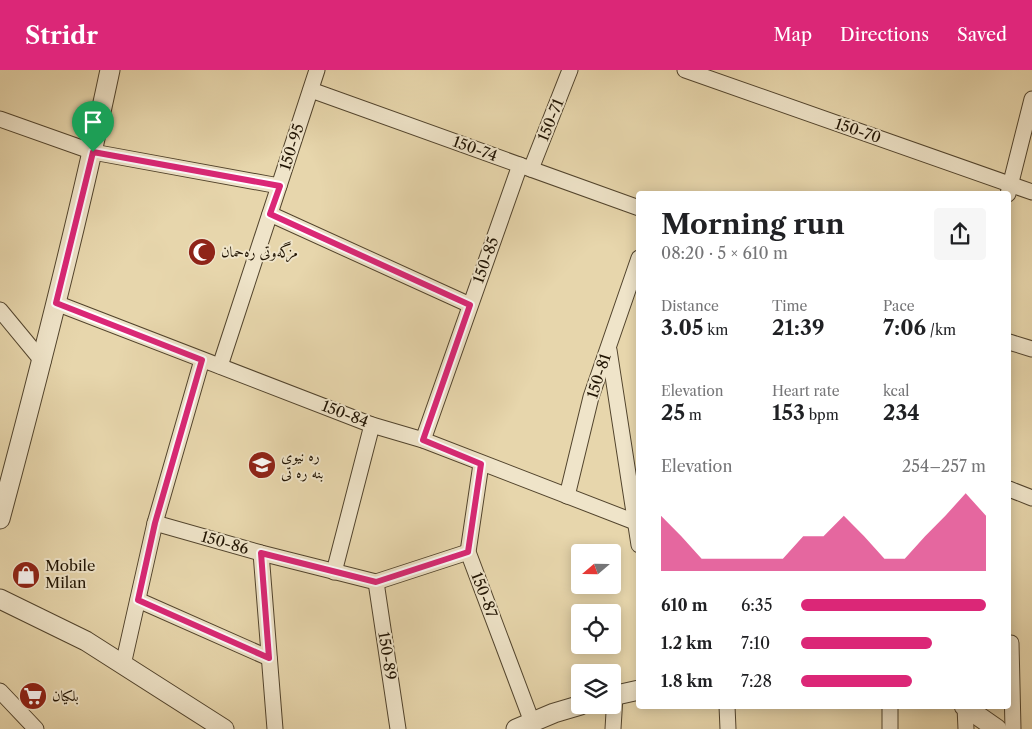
<!DOCTYPE html>
<html lang="en">
<head>
<meta charset="utf-8">
<style>
  body { margin:0; font-family:"Libre Caslon Text",Amiri,serif; background:#f6f6f6; color:#202124; height:100vh; display:flex; flex-direction:column; font-size:19px; white-space:nowrap }
  * { box-sizing:border-box; margin:0 }
  p { font-size:16px; color:#757577 }
  .icon { flex:none; width:28px; height:28px; fill:none; stroke:currentColor; stroke-width:2; stroke-linecap:round; stroke-linejoin:round }
  .map { position:relative; flex:1; overflow:hidden }
  .panel { position:absolute; left:636px; top:121px; width:375px; height:518px; display:flex; flex-direction:column; background:#fff; border-radius:5px; box-shadow:0 2px 12px #0003 }
  .panel>* { flex:none }
  .needle { width:32px; rotate:250deg }
  .tools { position:absolute; left:571px; top:474px; display:grid; gap:10px }
  .tools a { display:grid; place-items:center; width:50px; height:50px; border-radius:5px; background:#fff; box-shadow:0 2px 12px #0003; font-size:25px }
  .pin { position:absolute; display:grid; place-items:center; width:42px; height:42px; color:#fff; margin:-51px -21px; border-radius:50% 50% 50% 0; rotate:-45deg; box-shadow:0 0 5px #0007 }
  .pin .icon { rotate:45deg }
  .round { display:grid; place-items:center; flex:none; width:52px; height:52px; border-radius:5px; background:#f6f6f6 }
  .overview { display:flex; align-items:center; justify-content:space-between; height:85px; padding:0 25px }
  h1 { font-size:28px; font-weight:700; line-height:38px }
  .stats { display:grid; grid-template-columns:repeat(3,1fr); gap:8px; height:85px; padding:5px 25px }
  .stats div { display:grid; align-content:center }
  .stats b { font-size:21px; font-weight:700 }
  .stats small { font-size:14px; font-weight:400 }
  .stats p { font-size:14px }
  .chart { height:140px; padding:10px 25px }
  .chart p { display:flex; justify-content:space-between }
  .chart svg { width:100%; height:90px; margin-top:5px; fill:#db2777; opacity:.7 }
  ul { padding:0 25px; list-style:none; font-size:16px }
  li { display:grid; grid-template-columns:80px 60px 1fr; align-items:center; height:38px }
  li i { height:12px; border-radius:6px; background:#db2777 }
  header { display:flex; align-items:center; gap:30px; box-sizing:border-box; height:70px; padding:0 25px; background:#db2777; color:#fff }
  header strong { font-size:24px }
  nav { display:flex; gap:28px; margin-inline-start:auto; font-size:18px }
  .map>svg:first-child { display:block }
  .lines { fill:none; stroke-linecap:round; stroke-linejoin:round }
  .minor-casing { stroke:#52442d; stroke-width:17 }
  .tertiary-casing { stroke:#52442d; stroke-width:21 }
  .minor { stroke:#efe4c9; stroke-width:15 }
  .tertiary { stroke:#efe4c9; stroke-width:19 }
  .route-casing { stroke:#fff; stroke-width:10 }
  .route { stroke:#db2777; stroke-width:6 }
  .labels { text-anchor:middle; stroke-width:4; stroke-linejoin:round; paint-order:stroke }
  .street-label { font-size:15px; fill:#211403; stroke:#efe4c9 }
  .poi-label { font-size:15px; fill:#211403; stroke:#efe4c9; text-anchor:start }
</style>
</head>
<body>
<header>
<strong>Stridr</strong>
<nav><a>Map</a><a>Directions</a><a>Saved</a></nav>
</header>
<div class="map">
<svg width="1032" height="659" viewBox="0 0 1032 659">
  <rect width="100%" height="100%" fill="#e7d6ac"/>
  <filter id="stains"><feTurbulence type="fractalNoise" baseFrequency=".004" numOctaves="4"/><feColorMatrix values="0 0 0 0 .2 0 0 0 0 .09 0 0 0 0 .02 0 0 0 .5 -.17"/></filter>
  <radialGradient id="worn" r=".72"><stop offset=".6" stop-color="#630" stop-opacity="0"/><stop offset="1" stop-color="#630" stop-opacity=".3"/></radialGradient>
  <g class="lines">
    <defs>
      <g id="minor">
        <path d="M685,0L1032,122"/>
        <path d="M311,20L639,138"/>
        <path d="M0,49L93,82L279,116"/>
        <path d="M531,99L570,0"/>
        <path d="M1008,124L1032,29"/>
        <path d="M270,144L470,235"/>
        <path d="M56,233L372,355L423,370L635,452"/>
        <path d="M0,240L43,292"/>
        <path d="M1009,272L1032,279"/>
        <path d="M609,280L639,475"/>
        <path d="M220,296L317,0"/>
        <path d="M423,370L520,95"/>
        <path d="M481,394L468,482L532,652L531,659"/>
        <path d="M1009,419L1032,428"/>
        <path d="M567,426L591,327L639,188"/>
        <path d="M155,453L261,483L376,512L468,482"/>
        <path d="M261,483L275,659"/>
        <path d="M334,502L372,355"/>
        <path d="M376,512L398,659"/>
        <path d="M138,530L269,588"/>
        <path d="M1011,573L1013,659"/>
        <path d="M123,595L155,453L202,290"/>
        <path d="M0,621L36,659"/>
        <path d="M727,636L728,659"/>
        <path d="M890,636V659"/>
        <path d="M965,637L966,659"/>
        <path d="M613,659L615,626"/>
      </g>
      <g id="tertiary">
        <path d="M0,449C40,300 78,151 110,0"/>
        <path d="M0,529L86,571L224,659"/>
        <path d="M612,626L639,620"/>
        <path d="M964,636L997,659"/>
        <path d="M516,659L554,643L581,635"/>
      </g>
    </defs>
    <use href="#minor" class="minor-casing"/>
    <use href="#tertiary" class="tertiary-casing"/>
    <use href="#minor" class="minor"/>
    <use href="#tertiary" class="tertiary"/>
  </g>
  <g class="lines">
    <defs>
      <path id="route" d="M93,82L280,116L270,144L470,235L423,370L481,394L468,482L376,512L261,483L269,588L138,530L155,453L202,290L56,233Z"/>
    </defs>
    <use href="#route" class="route-casing"/>
    <use href="#route" class="route"/>
  </g>
  <defs>
    <symbol id="mosque-disc" viewBox="-11 -11 22 22"><circle r="9.5" fill="#8f2418" stroke="#efe4c9"/><path d="M3.5-4.9A6 6 0 1 0 3.5 4.9A5 5 0 1 1 3.5-4.9Z" fill="#fff"/></symbol>
    <symbol id="school-disc" viewBox="-11 -11 22 22"><circle r="9.5" fill="#8f2418" stroke="#efe4c9"/><path d="M0-5L7-2L0 1L-7-2ZM-4 1L0 2.5L4 1V4Q0 6-4 4Z" fill="#fff"/></symbol>
    <symbol id="shop-disc" viewBox="-11 -11 22 22"><circle r="9.5" fill="#8f2418" stroke="#efe4c9"/><path d="M-5-2.5h2.3a2.7 3.5 0 0 1 5.4 0H5L5.5 6h-11ZM-1.5-2.5h3a1.5 2.3 0 0 0-3 0Z" fill="#fff"/></symbol>
    <symbol id="supermarket-disc" viewBox="-11 -11 22 22"><circle r="9.5" fill="#8f2418" stroke="#efe4c9"/><path d="M-6-5.5h2.5l.6 2H6L4.5 2H-2.5L-4.4-4H-6ZM-1.5 3.2a1.3 1.3 0 1 0 .1 0ZM3 3.2a1.3 1.3 0 1 0 .1 0Z" fill="#fff"/></symbol>
  </defs>
  <g fill-rule="evenodd">
    <use href="#mosque-disc" x="186" y="166" width="32" height="32"/>
    <use href="#school-disc" x="246" y="379" width="32" height="32"/>
    <use href="#shop-disc" x="10" y="489" width="32" height="32"/>
    <use href="#supermarket-disc" x="17" y="610" width="32" height="32"/>
  </g>
  <g class="labels">
    <g class="street-label">
      <text transform="translate(551 50) rotate(-68)" y="5">150-71</text>
      <text transform="translate(858 61) rotate(19)" y="5">150-70</text>
      <text transform="translate(292 77) rotate(-72)" y="5">150-95</text>
      <text transform="translate(475 79) rotate(20)" y="5">150-74</text>
      <text transform="translate(486 190) rotate(-70)" y="5">150-85</text>
      <text transform="translate(599 306) rotate(-72)" y="5">150-81</text>
      <text transform="translate(345 344) rotate(21)" y="5">150-84</text>
      <text transform="translate(225 473) rotate(16)" y="5">150-86</text>
      <text transform="translate(484 525) rotate(69)" y="5">150-87</text>
      <text transform="translate(387 586) rotate(81)" y="5">150-89</text>
    </g>
    <g class="poi-label">
      <text x="221" y="187">مزگەوتی رەحمان</text>
      <text x="281" y="391">ره نیوی<tspan x="281" dy="17">بنه ره تی</tspan></text>
      <text x="45" y="501">Mobile<tspan x="45" dy="17">Milan</tspan></text>
      <text x="52" y="631">بلكيان</text>
    </g>
  </g>
  <rect width="100%" height="100%" filter="url(#stains)"/>
  <rect width="100%" height="100%" fill="url(#worn)"/>
</svg>
<div class="tools">
<a><svg class="needle" viewBox="-14 -14 28 28"><path d="M0-13l5 13h-10z" fill="#e53935"/><path d="M0 13l5-13h-10z" fill="#757577"/></svg></a>
<a><svg class="icon" aria-label="locate" viewBox="0 0 24 24"><circle cx="12" cy="12" r="6"/><path d="M12 2v4M12 18v4M2 12h4M18 12h4"/></svg></a>
<a><svg class="icon" aria-label="layers" viewBox="0 0 24 24"><path d="M12 4l9 5-9 5-9-5zM3 14l9 5 9-5"/></svg></a>
</div>
<div class="pin" style="left:93px;top:82px;background:#1e9e55"><svg class="icon" aria-label="arrive" viewBox="0 0 24 24"><path d="M6 21V4h12l-3 4 3 4H6"/></svg></div>
<section class="panel">
<div class="overview"><div><h1>Morning run</h1><p>08:20 · 5 × 610 m</p></div><a class="round"><svg class="icon" aria-label="share" viewBox="0 0 24 24"><path d="M12 15V3M7 8l5-5 5 5M5 13v7h14v-7"/></svg></a></div>
<div class="stats">
<div><p>Distance</p><b>3.05<small> km</small></b></div>
<div><p>Time</p><b>21:39</b></div>
<div><p>Pace</p><b>7:06<small> /km</small></b></div>
</div>
<div class="stats">
<div><p>Elevation</p><b>25<small> m</small></b></div>
<div><p>Heart rate</p><b>153<small> bpm</small></b></div>
<div><p>kcal</p><b>234</b></div>
</div>
<div class="chart"><p><span>Elevation</span>254–257 m</p>
<svg viewBox="0 0 160 44" preserveAspectRatio="none"><path d="M0 44V17L10 27L20 38L30 38L40 38L50 38L60 38L70 27L80 27L90 17L100 27L110 38L120 38L130 27L140 17L150 6L160 17V44z"/></svg>
</div>
<ul>
<li><b>610 m</b>6:35<i style="width:100%"></i></li>
<li><b>1.2 km</b>7:10<i style="width:71%"></i></li>
<li><b>1.8 km</b>7:28<i style="width:60%"></i></li>
</ul>
</section>
</div>
</body>
</html>
